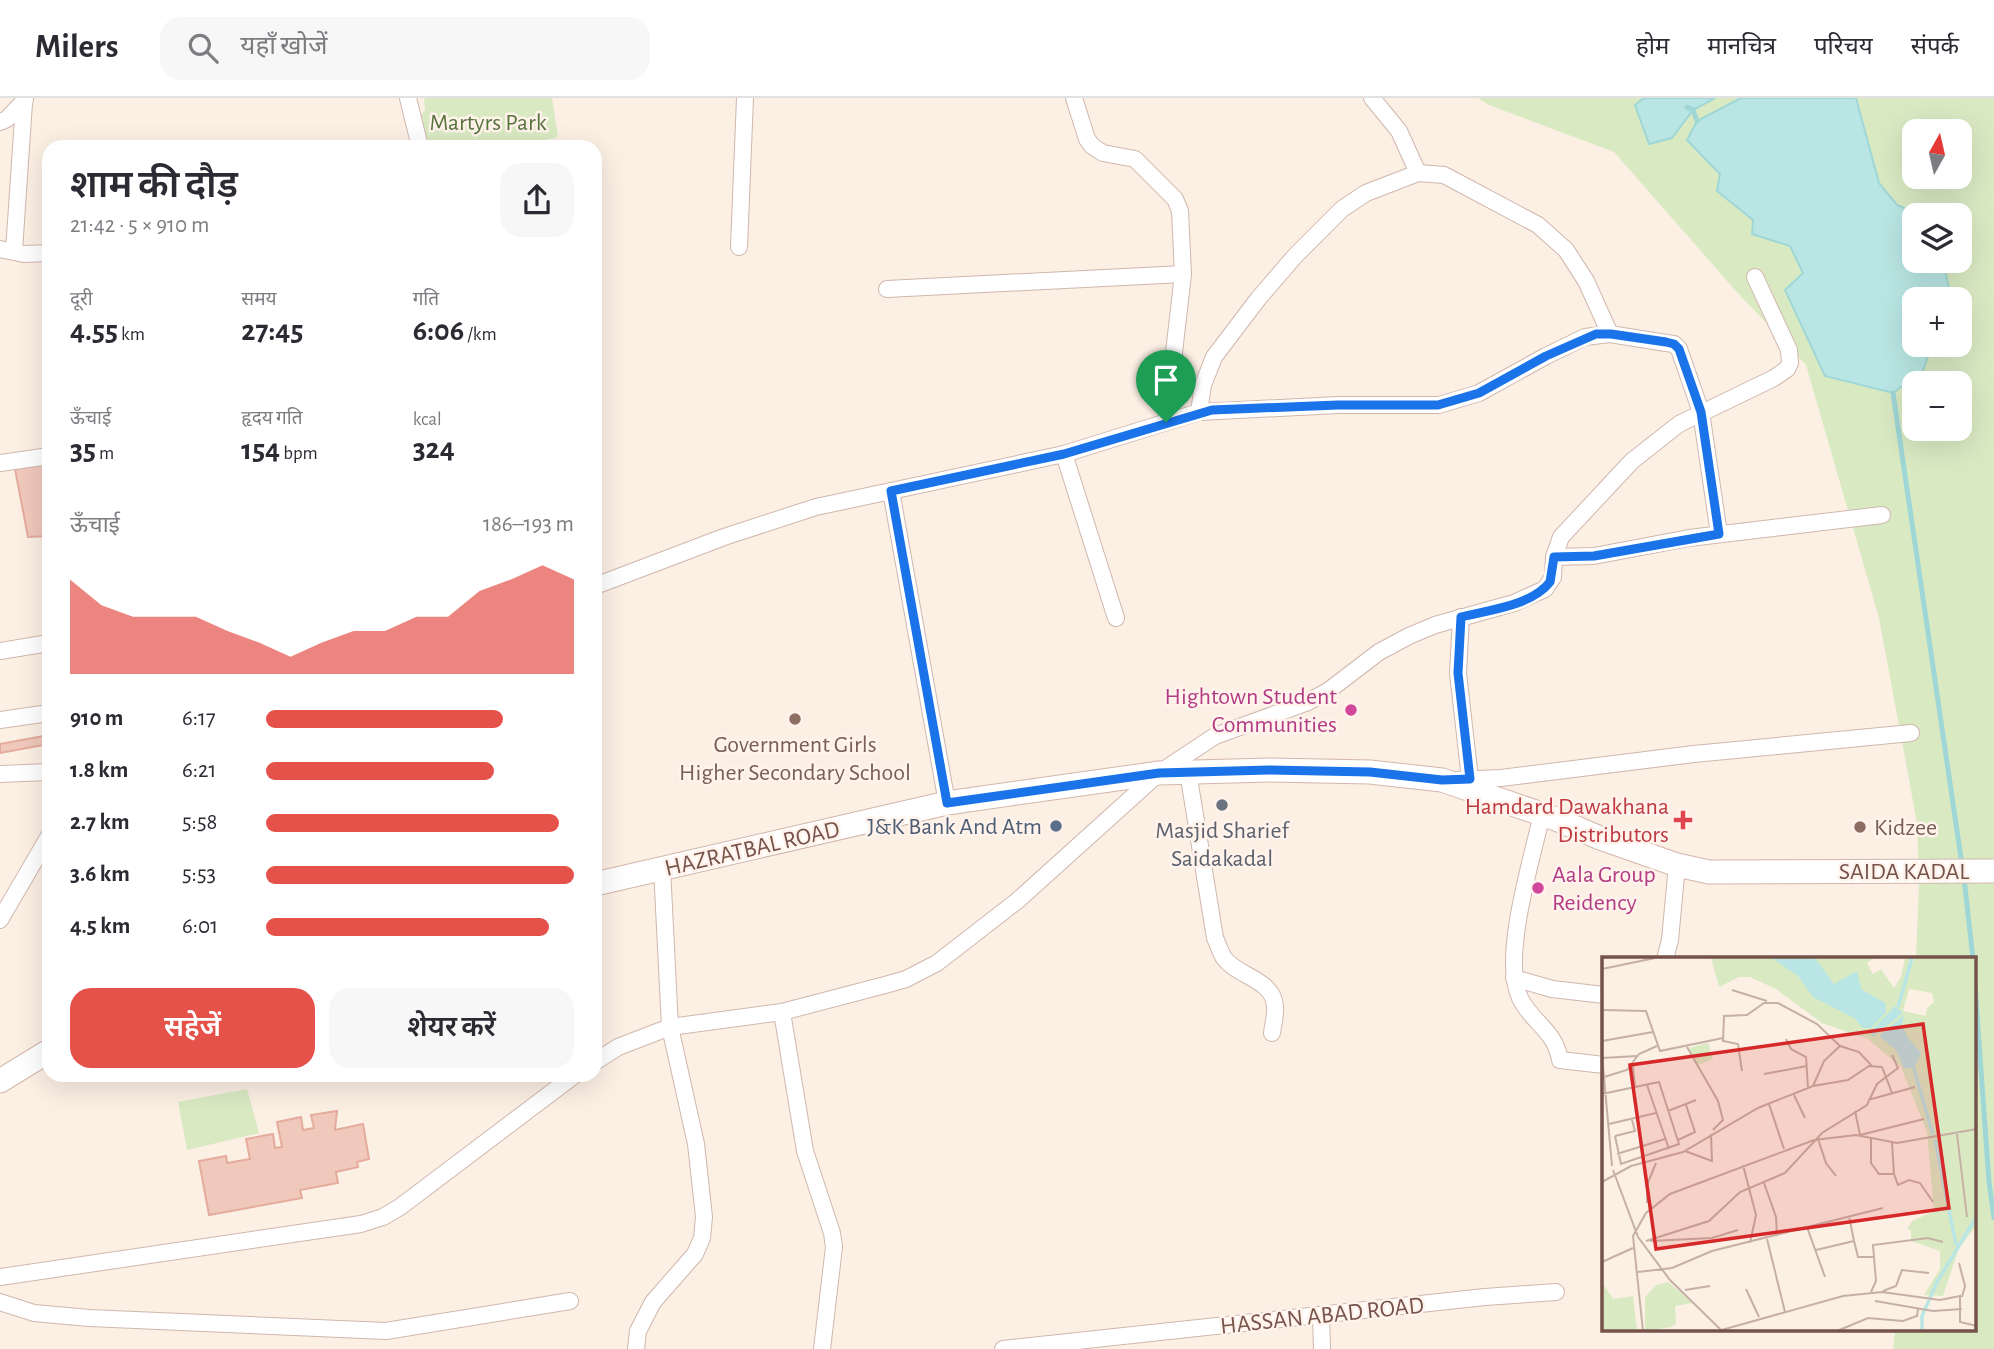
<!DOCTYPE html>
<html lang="hi">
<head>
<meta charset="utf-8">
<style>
  body { margin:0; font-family:"Alegreya Sans","Noto Sans Devanagari",sans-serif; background:#f7f7f7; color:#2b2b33; height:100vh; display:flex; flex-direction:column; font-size:26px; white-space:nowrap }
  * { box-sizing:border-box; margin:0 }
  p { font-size:23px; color:#7c7c81 }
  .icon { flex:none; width:38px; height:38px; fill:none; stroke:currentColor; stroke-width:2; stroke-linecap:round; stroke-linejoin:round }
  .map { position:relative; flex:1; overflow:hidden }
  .details { position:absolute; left:42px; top:42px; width:560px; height:942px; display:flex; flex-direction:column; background:#fff; border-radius:21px; box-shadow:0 7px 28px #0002 }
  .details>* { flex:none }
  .needle { width:46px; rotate:8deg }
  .fabs { position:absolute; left:1902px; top:21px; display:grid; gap:14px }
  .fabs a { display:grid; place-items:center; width:70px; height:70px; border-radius:14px; background:#fff; box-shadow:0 7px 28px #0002; font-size:35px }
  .pin { position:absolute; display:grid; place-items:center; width:60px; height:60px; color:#fff; margin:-72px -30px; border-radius:50% 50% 50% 0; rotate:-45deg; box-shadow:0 0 7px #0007 }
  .pin .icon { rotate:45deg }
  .round { display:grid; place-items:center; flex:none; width:74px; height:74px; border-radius:21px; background:#f7f7f7 }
  .summary { display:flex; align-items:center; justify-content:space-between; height:119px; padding:0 28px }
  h1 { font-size:38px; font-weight:600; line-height:52px }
  .figures { display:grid; grid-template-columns:repeat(3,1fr); gap:10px; height:119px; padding:7px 28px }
  .figures div { display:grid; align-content:center }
  .figures b { font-size:30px; font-weight:600 }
  .figures small { font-size:19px; font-weight:400 }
  .figures p { font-size:19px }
  .chart { height:196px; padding:14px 28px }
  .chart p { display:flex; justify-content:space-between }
  .chart svg { width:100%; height:126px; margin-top:7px; fill:#e5524a; opacity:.7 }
  .primary-button { display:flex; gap:14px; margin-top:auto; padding:14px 28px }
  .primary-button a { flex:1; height:80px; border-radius:21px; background:#e5524a; color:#fff; font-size:28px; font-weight:600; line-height:80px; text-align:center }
  .primary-button a+a { background:#f7f7f7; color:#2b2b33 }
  ul { padding:0 28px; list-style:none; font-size:23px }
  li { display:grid; grid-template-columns:112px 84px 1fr; align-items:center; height:52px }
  li i { height:18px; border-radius:9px; background:#e5524a }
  header { display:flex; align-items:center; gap:42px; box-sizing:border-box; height:98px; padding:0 35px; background:#fff; border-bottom:2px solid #e1e1e2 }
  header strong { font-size:33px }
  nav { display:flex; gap:38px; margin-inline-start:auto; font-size:24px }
  .search { width:490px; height:63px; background:#f7f7f7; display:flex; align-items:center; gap:18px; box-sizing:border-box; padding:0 24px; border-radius:21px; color:#7c7c81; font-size:26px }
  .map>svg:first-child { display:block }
  .green { fill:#d9eac3; fill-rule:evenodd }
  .water { fill:#b9e6e4; stroke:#9fd7d6; stroke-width:2 }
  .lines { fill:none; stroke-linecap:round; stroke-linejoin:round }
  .stream { stroke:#9fd7d6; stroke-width:5 }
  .building { fill:#f1c8bc; stroke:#e4ac9d; stroke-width:2 }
  .minor-casing { stroke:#d0b7ae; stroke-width:18 }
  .secondary-casing { stroke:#d3b6ab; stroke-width:25 }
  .minor { stroke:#fff; stroke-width:16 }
  .secondary { stroke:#fff; stroke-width:23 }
  .route-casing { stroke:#fff; stroke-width:14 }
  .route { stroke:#1a73e8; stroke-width:9 }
  .hotel-dot { fill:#d1479c; stroke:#fff3eb; stroke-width:2.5 }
  .education-dot { fill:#8d6e63; stroke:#fff3eb; stroke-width:2.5 }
  .worship-dot { fill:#6b7280; stroke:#fff3eb; stroke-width:2.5 }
  .health-dot { fill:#e0444e; stroke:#fff3eb; stroke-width:2.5 }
  .service-dot { fill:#5c6f8a; stroke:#fff3eb; stroke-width:2.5 }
  .labels { text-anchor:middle; stroke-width:5; stroke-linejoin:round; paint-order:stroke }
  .park-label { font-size:24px; fill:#58743f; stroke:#fff3eb }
  .hotel-label { font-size:24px; fill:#b23c85; stroke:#fff3eb; text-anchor:end }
  .education-label { font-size:24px; fill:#785e54; stroke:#fff3eb }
  .health-label { font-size:24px; fill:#be3a42; stroke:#fff3eb; text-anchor:end }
  .service-label { font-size:24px; fill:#4e5e75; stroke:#fff3eb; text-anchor:end }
  .worship-label { font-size:24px; fill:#5b616d; stroke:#fff3eb }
  .street-label { font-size:24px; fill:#75524a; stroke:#fff3eb }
  .inset-river { fill:none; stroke:#b9e6e4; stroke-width:3.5 }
  .inset-road { fill:none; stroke:#c6b0a6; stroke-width:2 }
  .view { fill:#d62828; fill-opacity:0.15; stroke:#d62828; stroke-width:3.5 }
  .inset-edge { fill:none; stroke:#75524a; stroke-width:3.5 }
</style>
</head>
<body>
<header>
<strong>Milers</strong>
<div class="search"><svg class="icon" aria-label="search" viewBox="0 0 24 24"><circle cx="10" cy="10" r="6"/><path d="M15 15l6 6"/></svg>यहाँ खोजें</div>
<nav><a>होम</a><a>मानचित्र</a><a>परिचय</a><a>संपर्क</a></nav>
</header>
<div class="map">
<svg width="1994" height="1251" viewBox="0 0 1994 1251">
  <rect width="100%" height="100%" fill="#fcefe4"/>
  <g class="green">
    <path d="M424,0H552L558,39L517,49H428L418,22L425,11Z"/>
    <path d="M1478,0H1994V1251H1893L1895,1232H1975V861H1916L1919,785L1917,725L1879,520L1806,267L1735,192L1614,54L1489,7ZM1914,33H1960V79H1914ZM1914,117H1960V163H1914ZM1914,201H1960V247H1914ZM1914,285H1960V331H1914Z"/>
    <path d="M247,991L259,1035L187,1052L178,1004Z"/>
  </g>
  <g class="water">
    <path d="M1644,0H1715L1693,12L1672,40L1649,46L1635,7Z"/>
    <path d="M1741,0H1856L1879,85L1897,107L1920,117H1914V163H1943L1950,195L1947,201H1914V247H1932L1923,273L1893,295L1825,278L1785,192L1803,175L1790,148L1752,136L1753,122L1717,93L1720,76L1687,42L1697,23Z"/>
  </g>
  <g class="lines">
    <g class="stream">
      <path d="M1687,9L1693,12L1697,23"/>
      <path d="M1893,295L1962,767"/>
      <path d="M1964,780L1973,861"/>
      <path d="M1975,888L1989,1084L1994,1120"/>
    </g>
  </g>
  <g class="building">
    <path d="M49,365V438L28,439L15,371Z"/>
    <path d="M49,637V646L0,655V646Z"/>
    <path d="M337,1013L335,1032L363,1026L369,1061L357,1064L358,1069L336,1074L338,1085L300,1092L302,1100L209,1117L199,1063L226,1058L227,1065L250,1061L246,1041L273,1036L275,1050L282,1049L277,1024L301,1019L303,1032L314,1030L311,1017Z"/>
  </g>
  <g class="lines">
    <defs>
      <g id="minor">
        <path d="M408,0L420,49"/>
        <path d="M1074,0L1087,41L1092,48L1103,55L1135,61L1175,101L1180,113L1183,176L1166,324"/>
        <path d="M1372,0L1399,33L1418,75"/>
        <path d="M0,24L7,21L25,2"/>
        <path d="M739,149L745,0"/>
        <path d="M0,151L24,156L49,155"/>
        <path d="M14,153L24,5"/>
        <path d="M887,191L1183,176"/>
        <path d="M1199,314L1203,287L1214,259L1258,201L1295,158L1342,111L1366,95L1418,75L1444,77L1538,127L1566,152L1586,183L1610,236"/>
        <path d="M1064,356L1116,520"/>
        <path d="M0,365L49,358"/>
        <path d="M891,393L947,705"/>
        <path d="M1554,459L1594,458L1689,440L1882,417"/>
        <path d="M595,488L724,439L816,409L1064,356L1199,314L1338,307H1439L1479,295L1546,258L1585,239L1610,236L1666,245L1674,246L1679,251L1701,314L1719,436"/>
        <path d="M1461,519L1458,575L1470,681"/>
        <path d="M0,553L49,545"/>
        <path d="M0,622L49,615"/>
        <path d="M1188,674L1215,840C1218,846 1220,854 1224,860C1238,879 1273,881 1275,908C1276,916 1273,927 1272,935"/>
        <path d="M0,676L49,674"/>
        <path d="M1455,682L1501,680L1694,656L1911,635"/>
        <path d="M1542,716C1532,761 1501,860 1520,900C1532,925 1555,932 1560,962L1604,967"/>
        <path d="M0,822L49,738"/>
        <path d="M1665,861L1670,842L1677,767"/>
        <path d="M1514,880L1552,891L1604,897"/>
        <path d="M782,914L805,1053L832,1135L834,1149L822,1251"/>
        <path d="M595,964L618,949L670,929L782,914L885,887L906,881L937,865L1017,803L1159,675L1215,638L1308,604L1328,593L1379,554L1409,538L1435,527L1514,505L1545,491L1553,479L1554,459L1561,439L1632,363L1679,326L1774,280L1787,271L1790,265L1789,252L1755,179"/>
        <path d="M0,1179L361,1126L383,1119L400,1109L576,976"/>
        <path d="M0,1204L34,1215L89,1220L386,1233L570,1203"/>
        <path d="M1321,1217L1322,1251"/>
        <path d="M636,1251L638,1233L653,1204L695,1156L702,1140L704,1119L696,1046L670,929L662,770"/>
        <path d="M1003,1251L1485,1199L1556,1194"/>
      </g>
      <g id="secondary">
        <path d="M595,786L947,705L1159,675L1269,672L1370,674L1442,682L1556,721L1600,740L1677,767L1709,774L1994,773"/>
        <path d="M0,983L49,953"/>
      </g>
    </defs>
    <use href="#minor" class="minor-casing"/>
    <use href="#secondary" class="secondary-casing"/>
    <use href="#minor" class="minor"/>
    <use href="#secondary" class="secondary"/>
  </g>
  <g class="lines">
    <defs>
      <path id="route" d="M1596,236H1611L1666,244L1674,246L1679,251L1701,314L1719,436L1594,458L1554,459L1550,484C1531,508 1489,512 1461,519L1458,575L1470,681L1442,682L1370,674L1269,672L1159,675L947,705L891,393L1064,356L1212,312L1338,307H1438L1479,295L1546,258Z"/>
    </defs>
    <use href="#route" class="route-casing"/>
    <use href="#route" class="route"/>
  </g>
  <g class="hotel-dot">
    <circle cx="1351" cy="612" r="7"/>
    <circle cx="1538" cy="790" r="7"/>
  </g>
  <g class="education-dot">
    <circle cx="795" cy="621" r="7"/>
    <circle cx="1860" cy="729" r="7"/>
  </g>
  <circle class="worship-dot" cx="1222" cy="707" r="7"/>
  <path class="health-dot" d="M1679.5 711.5h7v7h7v7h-7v7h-7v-7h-7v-7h7z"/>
  <circle class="service-dot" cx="1056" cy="728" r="7"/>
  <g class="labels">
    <g class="park-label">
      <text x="488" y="32">Martyrs Park</text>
    </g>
    <g class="hotel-label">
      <text x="1337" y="606">Hightown Student<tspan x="1337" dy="28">Communities</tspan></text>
      <text x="1552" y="784" text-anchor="start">Aala Group<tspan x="1552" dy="28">Reidency</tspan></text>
    </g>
    <g class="education-label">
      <text x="795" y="654">Government Girls<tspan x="795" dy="28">Higher Secondary School</tspan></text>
      <text x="1874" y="737" text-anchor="start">Kidzee</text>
    </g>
    <g class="health-label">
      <text x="1669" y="716">Hamdard Dawakhana<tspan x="1669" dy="28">Distributors</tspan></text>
    </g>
    <g class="service-label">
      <text x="1042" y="736">J&amp;K Bank And Atm</text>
    </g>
    <g class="worship-label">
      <text x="1222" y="740">Masjid Sharief<tspan x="1222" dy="28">Saidakadal</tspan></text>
    </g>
    <g class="street-label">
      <text transform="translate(752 750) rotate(-13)" y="8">HAZRATBAL ROAD</text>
      <text x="1904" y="781">SAIDA KADAL</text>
      <text transform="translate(1322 1217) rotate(-6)" y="8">HASSAN ABAD ROAD</text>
    </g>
  </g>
  <g transform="translate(1602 859)">
    <rect width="374" height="374" fill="#fcefe4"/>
    <path d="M109,1H272L265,6L271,17L279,12L292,31L299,20L303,1H374V269L357,291L341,339L322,338L338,312V294L309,284V273L305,272L310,264L332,254L325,175L299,110L266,82L220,66L174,32L148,20H137L117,30ZM307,32L330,36L332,45L325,51L324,59L301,54ZM106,86L111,102L94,109L87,91ZM0,325L11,342L31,339L35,374H0ZM66,325L91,346L73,349L74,367L69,370L43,374V340L54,328Z" fill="#d9eac3" fill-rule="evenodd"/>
    <path d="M170,1H213L232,27L255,14L259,32L283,46L284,55L269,71H261L252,61L211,40L196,19ZM293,49L301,56L271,80L268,75ZM302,58L300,68L306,81L319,96L312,112L302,111L294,93L277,79Z" fill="#b9e6e4"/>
    <path class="inset-river" d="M296,50L310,1M312,112L331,178M333,183L354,288M320,374V359L335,325L375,259"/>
    <path class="inset-road" d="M0,12L53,1M130,33L165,44M0,53L44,54L58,94L121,81M184,82L189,92L204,100L206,131M0,84L51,75M85,90L116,144L121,163L111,173M0,98L10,209M0,101L35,99M31,109L33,130M140,114L136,87L121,84L122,59L145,58L162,46H176L215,67L238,89M162,117L205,109M2,120L25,113L37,97L55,89M45,128L67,192M211,129L222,104L238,89L257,95L270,109M0,137L57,125L77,187L19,207L13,179M192,138L203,161M266,143L313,130M167,147L182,192M66,154L94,143M253,154L258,178M7,167L54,156M355,177L365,260M258,178L322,162M13,179L33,174L30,163M269,181V206L277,217H292L296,228L307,223L318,226L331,245M216,182L224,206L234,219M76,183L93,175L84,148M290,186L292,217M83,194L110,204L109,177M15,197L63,182M141,208L154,258L148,286M11,213L36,280L68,323L119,373M0,225L29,209L81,195L156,151L211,129L246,123L267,109L280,110L290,136M162,226L174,260L175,279M45,246V228L54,206M247,259L252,284M205,270L223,320M165,282L183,355M44,284L107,264L138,235L183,216L220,176L265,148L275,127L296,111L290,98M48,284L110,281L136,273M214,293L252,284L256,300H271M0,305L31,291M357,306L363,329L360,340M36,315L70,311L110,294L281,251M144,332L157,360M83,333L108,329M281,334L294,329L300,313L327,316M269,335L274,324L271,288L326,281L341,285M273,344L331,354L360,352M41,374L31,279L44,256L68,237L212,183L254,178L295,186L375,172M56,374H78M116,374L241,339L280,335L338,343L358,339V365L375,369M235,374L266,361L301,364L315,359L316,352"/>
    <path class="view" d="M321,67L347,251L54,292L28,108Z"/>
    <rect width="374" height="374" class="inset-edge"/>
  </g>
</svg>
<div class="fabs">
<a><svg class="needle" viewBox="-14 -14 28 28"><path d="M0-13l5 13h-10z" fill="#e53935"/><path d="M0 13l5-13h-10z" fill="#7c7c81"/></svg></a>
<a><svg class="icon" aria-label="layers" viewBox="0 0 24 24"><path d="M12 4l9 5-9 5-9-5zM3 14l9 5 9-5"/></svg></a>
<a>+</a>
<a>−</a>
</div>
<div class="pin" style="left:1166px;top:324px;background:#1e9e55"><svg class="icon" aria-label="arrive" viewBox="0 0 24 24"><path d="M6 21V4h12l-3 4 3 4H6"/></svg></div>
<section class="details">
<div class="summary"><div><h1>शाम की दौड़</h1><p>21:42 · 5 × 910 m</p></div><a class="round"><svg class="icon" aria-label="share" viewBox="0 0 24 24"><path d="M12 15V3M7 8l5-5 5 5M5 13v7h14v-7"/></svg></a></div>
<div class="figures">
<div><p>दूरी</p><b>4.55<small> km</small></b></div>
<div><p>समय</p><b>27:45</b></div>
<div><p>गति</p><b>6:06<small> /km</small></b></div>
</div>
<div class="figures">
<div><p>ऊँचाई</p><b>35<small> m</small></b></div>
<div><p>हृदय गति</p><b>154<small> bpm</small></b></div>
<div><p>kcal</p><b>324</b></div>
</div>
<div class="chart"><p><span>ऊँचाई</span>186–193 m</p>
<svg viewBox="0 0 160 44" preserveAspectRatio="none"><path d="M0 44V11L10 20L20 24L30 24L40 24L50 29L60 33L70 38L80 33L90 29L100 29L110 24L120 24L130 15L140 11L150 6L160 11V44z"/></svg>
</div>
<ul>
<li><b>910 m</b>6:17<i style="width:77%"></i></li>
<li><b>1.8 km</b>6:21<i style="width:74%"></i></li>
<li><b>2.7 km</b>5:58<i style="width:95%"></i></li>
<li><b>3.6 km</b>5:53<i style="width:100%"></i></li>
<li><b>4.5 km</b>6:01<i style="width:92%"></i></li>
</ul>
<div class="primary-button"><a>सहेजें</a><a>शेयर करें</a></div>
</section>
</div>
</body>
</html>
